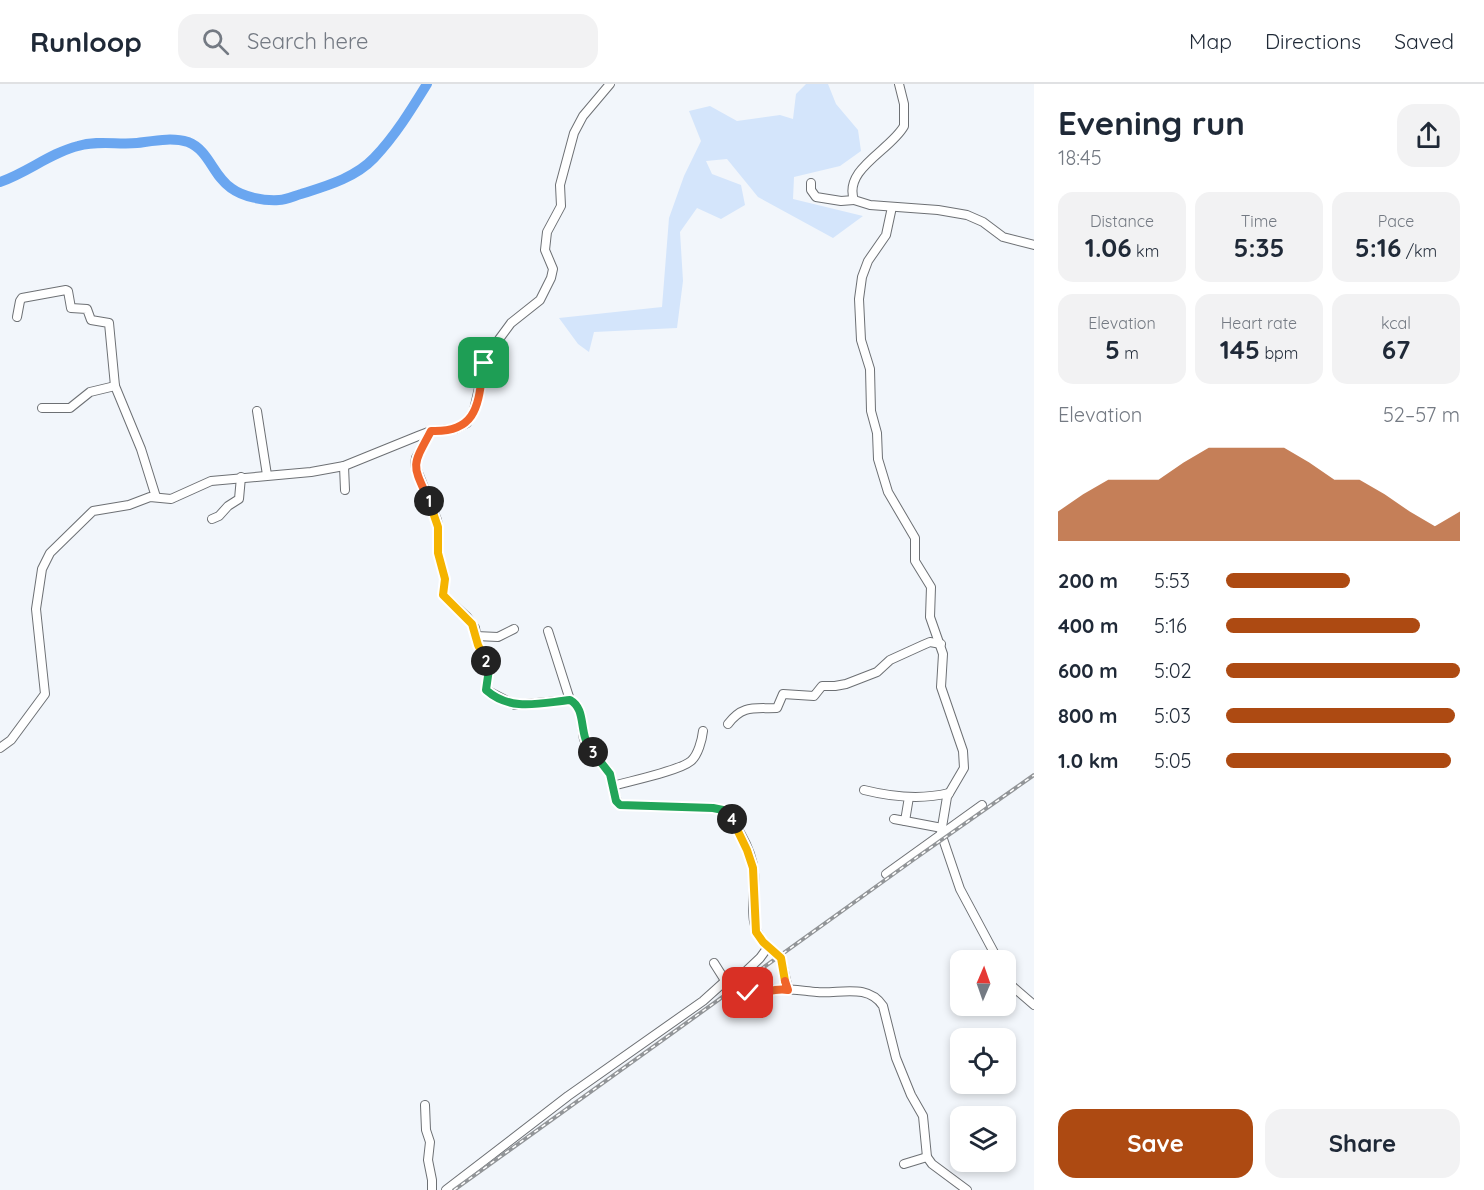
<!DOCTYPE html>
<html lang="en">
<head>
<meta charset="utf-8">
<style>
  body { margin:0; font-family:Quicksand,sans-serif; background:#f2f2f3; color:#1f2937; height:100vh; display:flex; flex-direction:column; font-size:22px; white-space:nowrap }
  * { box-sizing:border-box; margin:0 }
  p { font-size:20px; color:#747a83 }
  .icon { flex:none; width:33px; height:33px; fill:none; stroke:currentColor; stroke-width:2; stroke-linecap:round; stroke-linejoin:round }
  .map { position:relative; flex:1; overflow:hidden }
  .side { display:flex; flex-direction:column; background:#fff; width:450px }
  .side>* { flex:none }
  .needle { width:39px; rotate:2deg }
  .buttons { position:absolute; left:950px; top:866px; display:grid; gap:12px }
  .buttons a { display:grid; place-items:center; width:66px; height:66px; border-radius:12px; background:#fff; box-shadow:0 3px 9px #0003; font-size:30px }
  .pin { position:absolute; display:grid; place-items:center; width:51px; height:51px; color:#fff; margin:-26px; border-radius:12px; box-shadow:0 3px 9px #0006 }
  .km { position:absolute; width:30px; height:30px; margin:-15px; border-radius:50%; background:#222; color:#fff; font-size:16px; line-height:30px; text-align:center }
  .round { display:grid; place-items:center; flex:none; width:63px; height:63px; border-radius:18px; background:#f2f2f3 }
  .summary { display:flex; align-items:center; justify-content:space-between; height:102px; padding:0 24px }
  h1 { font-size:33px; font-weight:800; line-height:45px }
  .stats { display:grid; grid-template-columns:repeat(3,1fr); gap:9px; height:102px; padding:6px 24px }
  .stats div { display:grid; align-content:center; border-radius:15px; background:#f2f2f3; text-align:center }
  .stats b { font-size:26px; font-weight:800 }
  .stats small { font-size:16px; font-weight:400 }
  .stats p { font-size:16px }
  .chart { height:168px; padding:12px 24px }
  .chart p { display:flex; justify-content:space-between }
  .chart svg { width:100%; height:108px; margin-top:6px; fill:#ad4a12; opacity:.7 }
  .primary-button { display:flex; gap:12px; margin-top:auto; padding:12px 24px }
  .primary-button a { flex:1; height:69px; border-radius:18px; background:#ad4a12; color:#fff; font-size:24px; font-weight:800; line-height:69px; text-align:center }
  .primary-button a+a { background:#f2f2f3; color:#1f2937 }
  ul { padding:0 24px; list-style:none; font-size:20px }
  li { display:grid; grid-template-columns:96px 72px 1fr; align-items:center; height:45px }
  li i { height:15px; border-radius:8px; background:#ad4a12 }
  header { display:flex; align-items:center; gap:36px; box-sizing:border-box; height:84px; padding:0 30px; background:#fff; border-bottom:2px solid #e0e1e3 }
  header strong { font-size:28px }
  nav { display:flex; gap:33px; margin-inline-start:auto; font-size:21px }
  .search { width:420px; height:54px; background:#f2f2f3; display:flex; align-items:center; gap:15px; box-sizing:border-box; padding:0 21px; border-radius:18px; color:#747a83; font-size:22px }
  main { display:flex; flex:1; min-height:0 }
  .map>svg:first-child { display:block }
  .green { fill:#d4e5fb }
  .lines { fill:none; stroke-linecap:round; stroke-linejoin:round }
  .river { stroke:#6aa6f0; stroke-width:10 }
  .minor-casing { stroke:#6d7074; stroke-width:10 }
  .minor { stroke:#fff; stroke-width:8 }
  .rail-casing { stroke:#929598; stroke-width:4 }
  .rail { stroke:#fff; stroke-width:1.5; stroke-dasharray:4.5; stroke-linecap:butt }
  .split-1-casing { stroke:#fff; stroke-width:12 }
  .split-2-casing { stroke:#fff; stroke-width:12 }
  .split-3-casing { stroke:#fff; stroke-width:12 }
  .split-4-casing { stroke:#fff; stroke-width:12 }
  .split-5-casing { stroke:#fff; stroke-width:12 }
  .split-6-casing { stroke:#fff; stroke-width:12 }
  .split-1 { stroke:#f0652b; stroke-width:8 }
  .split-2 { stroke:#f5b400; stroke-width:8 }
  .split-3 { stroke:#22a559; stroke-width:8 }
  .split-4 { stroke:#22a559; stroke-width:8 }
  .split-5 { stroke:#f5b400; stroke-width:8 }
  .split-6 { stroke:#f0652b; stroke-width:8 }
</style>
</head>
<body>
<header>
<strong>Runloop</strong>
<div class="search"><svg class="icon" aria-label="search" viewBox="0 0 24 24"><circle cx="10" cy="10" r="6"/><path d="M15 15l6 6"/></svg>Search here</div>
<nav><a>Map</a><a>Directions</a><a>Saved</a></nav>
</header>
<main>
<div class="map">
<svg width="1034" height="1106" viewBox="0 0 1034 1106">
  <rect width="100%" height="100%" fill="#f2f6fb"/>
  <path class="green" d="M806,0H828L836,20L858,46L861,67L840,82L794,93L793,115L863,132L833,154L758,113L727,75L706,77L712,90L741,101L745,121L721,135L697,124L680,148L683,197L677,244L594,248L589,268L578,260L559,234L662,223L669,134L684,92L701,57L689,27L710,22L737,37L780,31L793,35L796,10Z"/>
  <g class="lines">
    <path class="river" d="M0,98C27,89 50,69 78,62C98,56 118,61 137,59C153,57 172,53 188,58C209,66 213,92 231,104C243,113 264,117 279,116C286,116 294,112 301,110C326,102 355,94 374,74C395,52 411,26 427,0"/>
    <defs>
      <g id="minor">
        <path d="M899,0L904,20V42C891,66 843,85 854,116L870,121L938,126L967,131L983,138L1003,153L1034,161"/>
        <path d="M811,99V106L816,113L841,117L854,116"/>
        <path d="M892,123L886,151L868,177L862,193L859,215L861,256L870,285L871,327L877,349L878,375L888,408L915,454V477L931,503L930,533L943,570L941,603L963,667L964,684L947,713L941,749L960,805L998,876"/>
        <path d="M17,233L20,217L22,214L66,206L68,207L71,224L87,225L91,236L109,239L115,302L141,365L156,413"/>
        <path d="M42,324H70L90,308L115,302"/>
        <path d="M257,327L267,391"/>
        <path d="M431,347L416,374L415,381L437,436L439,450L438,469L445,495L443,511L467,533L475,544L478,561L485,573L489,585L486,606L515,621L570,616C585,624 581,641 584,655C587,668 604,677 610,690C614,700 612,713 620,721L713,724C734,728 752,767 754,788C756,815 745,842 768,863L760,874L741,892L723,899L703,917L568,1012L446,1106"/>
        <path d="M344,382L345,406"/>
        <path d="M212,435L219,432L228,422L239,415L241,393"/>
        <path d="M548,547L570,616"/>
        <path d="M476,552L498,553L514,545"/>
        <path d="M728,640C743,620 755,625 777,624L783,610L814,612L822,602H835L846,600L877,588L890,576L923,561L930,558L941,560"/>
        <path d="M0,664L11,656L45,610L36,525L42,485L50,469L93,427L129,421L150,413L171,415L211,397L311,388L344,382L418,352L431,347L455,345L467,339L474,326L486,273L511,239L540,216L551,194L553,185L545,166L547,148L561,122L560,101L574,49L583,32L610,0"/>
        <path d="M613,702C630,697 679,687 691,677C698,671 702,656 703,647"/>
        <path d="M864,706C892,713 921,716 949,709"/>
        <path d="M894,735L905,737L909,713"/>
        <path d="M905,737L942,744"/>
        <path d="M886,790L982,721"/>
        <path d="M768,863L781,874L788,905"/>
        <path d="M714,879L726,898"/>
        <path d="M1005,896L1034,921"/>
        <path d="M743,906C757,914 766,905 779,905C792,905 805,907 817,908C840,910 868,899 883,922L896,974L911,1011L923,1032L927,1073L932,1080L967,1106"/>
        <path d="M425,1021L426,1046L430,1058L428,1076L432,1096V1106"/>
        <path d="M904,1080L927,1073"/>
      </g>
    </defs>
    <use href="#minor" class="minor-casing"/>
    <use href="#minor" class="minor"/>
    <defs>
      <path id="rail" d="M454,1106L913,776L1034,691"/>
    </defs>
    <use href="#rail" class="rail-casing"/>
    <use href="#rail" class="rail"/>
  </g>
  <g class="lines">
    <defs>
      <path id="split-1" d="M429,417C412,379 411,384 431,347C480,349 478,317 484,279"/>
      <path id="split-2" d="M429,417L438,443V469L445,495L443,511L472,540L478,561L486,577"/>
      <path id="split-3" d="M486,577L489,585L486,606C511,628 540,619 570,616C588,626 577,651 593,668"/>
      <path id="split-4" d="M593,668L610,690L616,717L620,721L713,724L723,726L732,735"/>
      <path id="split-5" d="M732,735L747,766L753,784L756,848L763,858L781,874L785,897"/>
      <path id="split-6" d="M748,909C762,911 774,903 788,906L785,897"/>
    </defs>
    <use href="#split-1" class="split-1-casing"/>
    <use href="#split-2" class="split-2-casing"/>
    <use href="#split-3" class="split-3-casing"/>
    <use href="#split-4" class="split-4-casing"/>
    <use href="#split-5" class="split-5-casing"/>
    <use href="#split-6" class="split-6-casing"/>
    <use href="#split-1" class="split-1"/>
    <use href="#split-2" class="split-2"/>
    <use href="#split-3" class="split-3"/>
    <use href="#split-4" class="split-4"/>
    <use href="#split-5" class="split-5"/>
    <use href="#split-6" class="split-6"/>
  </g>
</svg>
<div class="buttons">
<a><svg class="needle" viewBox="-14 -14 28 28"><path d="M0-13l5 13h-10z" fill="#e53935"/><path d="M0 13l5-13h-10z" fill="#747a83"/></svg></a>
<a><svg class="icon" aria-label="locate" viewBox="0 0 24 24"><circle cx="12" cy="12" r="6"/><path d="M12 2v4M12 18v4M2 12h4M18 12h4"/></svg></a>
<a><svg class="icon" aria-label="layers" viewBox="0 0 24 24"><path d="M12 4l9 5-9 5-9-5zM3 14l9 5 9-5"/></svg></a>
</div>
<div class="pin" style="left:484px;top:279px;background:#1e9e55"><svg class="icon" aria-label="arrive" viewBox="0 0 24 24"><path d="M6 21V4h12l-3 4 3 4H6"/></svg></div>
<div class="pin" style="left:748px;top:909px;background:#d93025"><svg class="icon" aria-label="check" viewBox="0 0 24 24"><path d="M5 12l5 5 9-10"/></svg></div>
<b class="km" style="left:429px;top:417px">1</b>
<b class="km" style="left:486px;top:577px">2</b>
<b class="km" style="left:593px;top:668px">3</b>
<b class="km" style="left:732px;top:735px">4</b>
</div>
<section class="side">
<div class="summary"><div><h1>Evening run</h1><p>18:45</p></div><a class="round"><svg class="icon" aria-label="share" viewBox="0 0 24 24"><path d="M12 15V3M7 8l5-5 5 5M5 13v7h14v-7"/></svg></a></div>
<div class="stats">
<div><p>Distance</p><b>1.06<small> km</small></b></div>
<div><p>Time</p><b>5:35</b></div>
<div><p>Pace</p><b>5:16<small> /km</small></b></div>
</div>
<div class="stats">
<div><p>Elevation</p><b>5<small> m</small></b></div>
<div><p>Heart rate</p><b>145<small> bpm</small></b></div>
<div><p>kcal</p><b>67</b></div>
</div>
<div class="chart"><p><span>Elevation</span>52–57 m</p>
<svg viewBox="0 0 160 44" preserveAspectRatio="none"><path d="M0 44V32L10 25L20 19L30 19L40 19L50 12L60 6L70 6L80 6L90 6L100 12L110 19L120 19L130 25L140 32L150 38L160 32V44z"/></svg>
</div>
<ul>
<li><b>200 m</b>5:53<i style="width:53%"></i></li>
<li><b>400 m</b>5:16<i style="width:83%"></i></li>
<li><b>600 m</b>5:02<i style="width:100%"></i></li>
<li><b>800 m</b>5:03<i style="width:98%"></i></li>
<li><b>1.0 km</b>5:05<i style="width:96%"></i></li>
</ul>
<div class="primary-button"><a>Save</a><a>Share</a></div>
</section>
</main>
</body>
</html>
